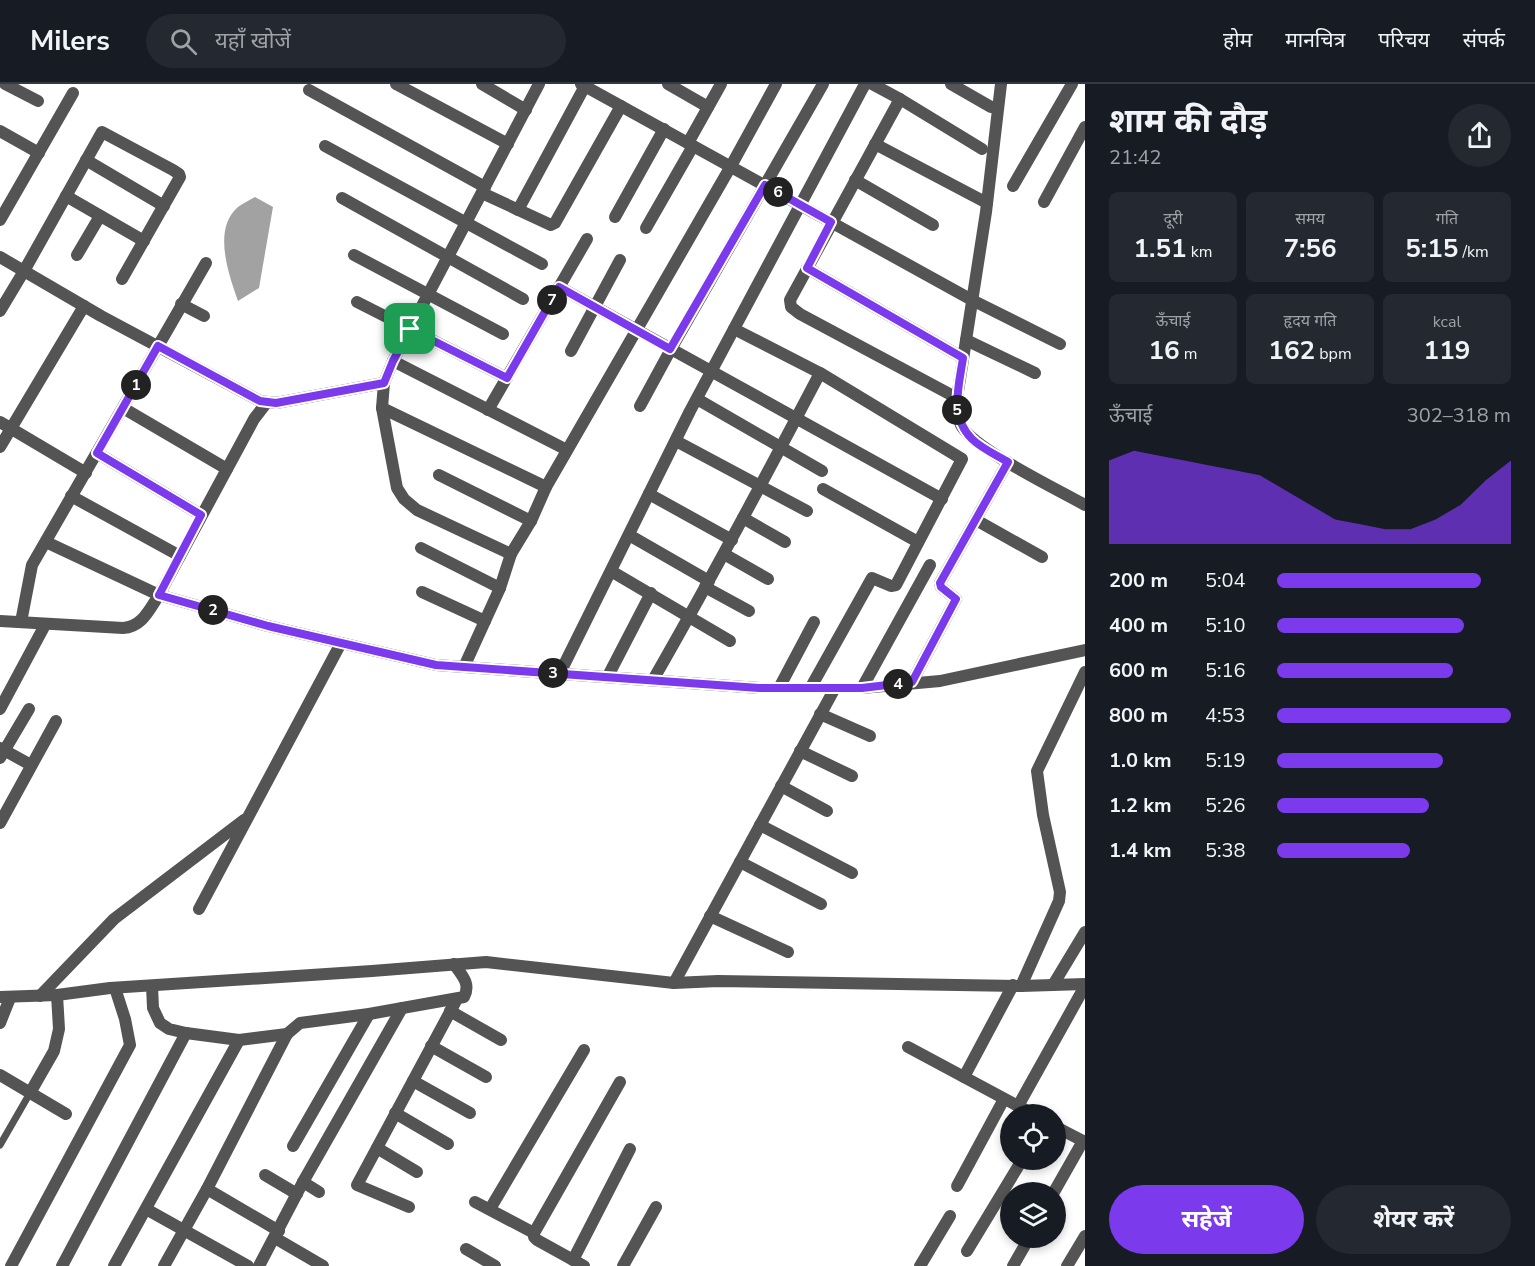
<!DOCTYPE html>
<html lang="hi">
<head>
<meta charset="utf-8">
<style>
  body { margin:0; font-family:"Nunito Sans","Noto Sans Devanagari",sans-serif; background:#242831; color:#f1f3f6; height:100vh; display:flex; flex-direction:column; font-size:22px; white-space:nowrap }
  * { box-sizing:border-box; margin:0 }
  p { font-size:20px; color:#9ea1a6 }
  .icon { flex:none; width:33px; height:33px; fill:none; stroke:currentColor; stroke-width:2; stroke-linecap:round; stroke-linejoin:round }
  .map { position:relative; flex:1; overflow:hidden }
  .side { display:flex; flex-direction:column; background:#171b24; width:450px }
  .side>* { flex:none }
  .tools { position:absolute; left:1000px; top:1020px; display:grid; gap:12px }
  .tools a { display:grid; place-items:center; width:66px; height:66px; border-radius:50%; background:#171b24; box-shadow:0 3px 9px #0003; font-size:30px }
  .pin { position:absolute; display:grid; place-items:center; width:51px; height:51px; color:#fff; margin:-26px; border-radius:12px; box-shadow:0 3px 9px #0006 }
  .km { position:absolute; width:30px; height:30px; margin:-15px; border-radius:50%; background:#222; color:#fff; font-size:16px; line-height:30px; text-align:center }
  .round { display:grid; place-items:center; flex:none; width:63px; height:63px; border-radius:32px; background:#242831 }
  .head { display:flex; align-items:center; justify-content:space-between; height:102px; padding:0 24px }
  h1 { font-size:33px; font-weight:700; line-height:45px }
  .metrics { display:grid; grid-template-columns:repeat(3,1fr); gap:9px; height:102px; padding:6px 24px }
  .metrics div { display:grid; align-content:center; border-radius:9px; background:#242831; text-align:center }
  .metrics b { font-size:26px; font-weight:700 }
  .metrics small { font-size:16px; font-weight:400 }
  .metrics p { font-size:16px }
  .chart { height:168px; padding:12px 24px }
  .chart p { display:flex; justify-content:space-between }
  .chart svg { width:100%; height:108px; margin-top:6px; fill:#7c3aed; opacity:.7 }
  .button { display:flex; gap:12px; margin-top:auto; padding:12px 24px }
  .button a { flex:1; height:69px; border-radius:36px; background:#7c3aed; color:#fff; font-size:24px; font-weight:700; line-height:69px; text-align:center }
  .button a+a { background:#242831; color:#f1f3f6 }
  ul { padding:0 24px; list-style:none; font-size:20px }
  li { display:grid; grid-template-columns:96px 72px 1fr; align-items:center; height:45px }
  li i { height:15px; border-radius:8px; background:#7c3aed }
  header { display:flex; align-items:center; gap:36px; box-sizing:border-box; height:84px; padding:0 30px; background:#171b24; border-bottom:2px solid #363941 }
  header strong { font-size:28px }
  nav { display:flex; gap:33px; margin-inline-start:auto; font-size:21px }
  .search { width:420px; height:54px; background:#242831; display:flex; align-items:center; gap:15px; box-sizing:border-box; padding:0 21px; border-radius:33px; color:#9ea1a6; font-size:22px }
  main { display:flex; flex:1; min-height:0 }
  .map>svg:first-child { display:block }
  .water { fill:#a2a2a2 }
  .lines { fill:none; stroke-linecap:round; stroke-linejoin:round }
  .service { stroke:#545454; stroke-width:7 }
  .minor { stroke:#545454; stroke-width:12 }
  .route-casing { stroke:#fff; stroke-width:12 }
  .route { stroke:#7c3aed; stroke-width:8 }
</style>
</head>
<body>
<header>
<strong>Milers</strong>
<div class="search"><svg class="icon" aria-label="search" viewBox="0 0 24 24"><circle cx="10" cy="10" r="6"/><path d="M15 15l6 6"/></svg>यहाँ खोजें</div>
<nav><a>होम</a><a>मानचित्र</a><a>परिचय</a><a>संपर्क</a></nav>
</header>
<main>
<div class="map">
<svg width="1085" height="1182" viewBox="0 0 1085 1182">
  <rect width="100%" height="100%" fill="#fff"/>
  <path class="water" d="M255,113L273,123L259,204L238,217C229,191 212,145 238,123C243,119 250,116 255,113Z"/>
  <g class="lines">
    <path class="service" d="M0,1061L30,1009"/>
    <g class="minor">
      <path d="M5,0L38,17"/>
      <path d="M396,0L508,60"/>
      <path d="M482,0L526,26"/>
      <path d="M581,0L972,216L1060,260"/>
      <path d="M668,0L708,23"/>
      <path d="M872,0L900,15L982,65"/>
      <path d="M951,0L991,23"/>
      <path d="M1001,0L986,128L957,314C957,323 957,332 961,341C973,365 1059,406 1085,421"/>
      <path d="M309,6L485,103"/>
      <path d="M900,15L790,216L791,223L800,230L957,314"/>
      <path d="M0,47L39,69"/>
      <path d="M688,59L721,0"/>
      <path d="M875,60L987,119"/>
      <path d="M325,62L542,180"/>
      <path d="M86,76L164,122"/>
      <path d="M855,96L933,141"/>
      <path d="M1013,102L1072,0"/>
      <path d="M482,109L551,141L555,139L621,22"/>
      <path d="M66,112L144,157"/>
      <path d="M342,114L523,215"/>
      <path d="M1044,118L1085,43"/>
      <path d="M518,126L585,2"/>
      <path d="M615,133L664,45"/>
      <path d="M0,136L73,9"/>
      <path d="M646,144L693,62"/>
      <path d="M77,171L100,132"/>
      <path d="M354,171L503,250"/>
      <path d="M0,173L101,232L260,317L276,319L384,299"/>
      <path d="M807,184L963,274"/>
      <path d="M559,203L942,415"/>
      <path d="M357,218L507,294"/>
      <path d="M181,220L204,232"/>
      <path d="M0,227L24,187L102,48L173,86L179,90L180,93L122,195"/>
      <path d="M734,245L820,289L962,375L896,501L891,502L872,494L811,603"/>
      <path d="M966,256L1035,289"/>
      <path d="M571,267L620,176"/>
      <path d="M393,277L567,366"/>
      <path d="M697,315L822,387"/>
      <path d="M640,322L671,265L823,0"/>
      <path d="M123,324L227,385"/>
      <path d="M382,324L546,403"/>
      <path d="M488,326L587,155"/>
      <path d="M0,338L86,389"/>
      <path d="M676,357L807,427"/>
      <path d="M0,363L84,222"/>
      <path d="M97,369L201,431"/>
      <path d="M439,391L531,437"/>
      <path d="M823,405L918,458"/>
      <path d="M649,410L732,456"/>
      <path d="M71,412L180,472"/>
      <path d="M743,434L785,458"/>
      <path d="M976,436L1042,473"/>
      <path d="M629,451L709,497"/>
      <path d="M46,458L159,511L268,542L436,581L759,604H862L940,597L1085,566"/>
      <path d="M421,464L500,504"/>
      <path d="M511,470L417,426L404,415L397,404L382,324L384,299L393,277L539,0"/>
      <path d="M724,470L768,495"/>
      <path d="M611,487L730,557"/>
      <path d="M705,503L749,527"/>
      <path d="M422,508L485,537"/>
      <path d="M0,537L123,544C142,543 149,526 159,511L254,335L267,318"/>
      <path d="M21,538L32,481L206,179"/>
      <path d="M464,583L500,504L511,470L531,437L546,403L731,82L776,0"/>
      <path d="M560,589L690,327L865,0"/>
      <path d="M608,592L651,509"/>
      <path d="M653,596C711,495 766,392 820,289"/>
      <path d="M912,598L956,515L941,503L940,499L1008,378"/>
      <path d="M779,604L814,538"/>
      <path d="M862,604L930,481"/>
      <path d="M0,625L45,541"/>
      <path d="M820,630L870,652"/>
      <path d="M0,664L31,681"/>
      <path d="M800,667L852,692"/>
      <path d="M0,674L29,625"/>
      <path d="M781,702L827,727"/>
      <path d="M0,739L56,637"/>
      <path d="M760,741L852,789"/>
      <path d="M740,778L821,820"/>
      <path d="M199,825L341,559"/>
      <path d="M710,832L788,868"/>
      <path d="M674,899L835,604"/>
      <path d="M1053,901L1085,848"/>
      <path d="M152,902L153,924L160,939L169,945L186,949L239,956L287,950L300,939L369,930L464,913C471,900 462,891 454,880"/>
      <path d="M1021,902L1059,817L1060,808L1043,731L1037,687L1085,588"/>
      <path d="M40,912L114,835L244,736"/>
      <path d="M0,913L57,911L110,904L372,887L486,878L674,899L718,897L1021,902L1085,900"/>
      <path d="M450,927L501,956"/>
      <path d="M0,939L10,914"/>
      <path d="M431,962L486,993"/>
      <path d="M908,963L1033,1030"/>
      <path d="M0,991L66,1030"/>
      <path d="M964,993L1013,901"/>
      <path d="M413,997L470,1029"/>
      <path d="M30,1009L54,967L59,945L57,911"/>
      <path d="M1018,1022L1085,902"/>
      <path d="M395,1029L448,1060"/>
      <path d="M1056,1043L1085,1058"/>
      <path d="M293,1062L369,930"/>
      <path d="M377,1064L417,1088"/>
      <path d="M265,1091L297,1110"/>
      <path d="M303,1098L319,1108"/>
      <path d="M957,1102L1004,1015"/>
      <path d="M207,1105L279,1147"/>
      <path d="M1054,1108L1083,1057"/>
      <path d="M475,1118L534,1149"/>
      <path d="M409,1123L357,1101L457,915"/>
      <path d="M146,1125L248,1182"/>
      <path d="M490,1125L584,966"/>
      <path d="M275,1154L323,1182"/>
      <path d="M466,1165L495,1182"/>
      <path d="M967,1167L1022,1076"/>
      <path d="M573,1176L630,1065"/>
      <path d="M11,1182L130,961L125,935L115,904"/>
      <path d="M62,1182L186,949"/>
      <path d="M114,1182L239,956"/>
      <path d="M164,1182L207,1105L287,950"/>
      <path d="M259,1182L303,1098L402,924"/>
      <path d="M584,1182L537,1156L534,1153V1149L620,998"/>
      <path d="M623,1182L656,1123"/>
      <path d="M920,1182L950,1132"/>
      <path d="M1013,1182L1029,1154"/>
      <path d="M1067,1182L1085,1152"/>
    </g>
  </g>
  <g class="lines">
    <defs>
      <path id="route" d="M765,101L831,138L807,184L963,274C959,302 949,332 972,355C981,364 996,371 1008,378L940,499L941,503L956,515L912,598L862,604H759L436,581L268,542L159,511L201,431L97,369L158,262L260,317L276,319L384,299L393,277L410,245L507,294L559,203L670,265Z"/>
    </defs>
    <use href="#route" class="route-casing"/>
    <use href="#route" class="route"/>
  </g>
</svg>
<div class="tools">
<a><svg class="icon" aria-label="locate" viewBox="0 0 24 24"><circle cx="12" cy="12" r="6"/><path d="M12 2v4M12 18v4M2 12h4M18 12h4"/></svg></a>
<a><svg class="icon" aria-label="layers" viewBox="0 0 24 24"><path d="M12 4l9 5-9 5-9-5zM3 14l9 5 9-5"/></svg></a>
</div>
<div class="pin" style="left:410px;top:245px;background:#1e9e55"><svg class="icon" aria-label="arrive" viewBox="0 0 24 24"><path d="M6 21V4h12l-3 4 3 4H6"/></svg></div>
<b class="km" style="left:136px;top:301px">1</b>
<b class="km" style="left:213px;top:526px">2</b>
<b class="km" style="left:553px;top:589px">3</b>
<b class="km" style="left:898px;top:600px">4</b>
<b class="km" style="left:957px;top:326px">5</b>
<b class="km" style="left:778px;top:108px">6</b>
<b class="km" style="left:552px;top:216px">7</b>
</div>
<section class="side">
<div class="head"><div><h1>शाम की दौड़</h1><p>21:42</p></div><a class="round"><svg class="icon" aria-label="share" viewBox="0 0 24 24"><path d="M12 15V3M7 8l5-5 5 5M5 13v7h14v-7"/></svg></a></div>
<div class="metrics">
<div><p>दूरी</p><b>1.51<small> km</small></b></div>
<div><p>समय</p><b>7:56</b></div>
<div><p>गति</p><b>5:15<small> /km</small></b></div>
</div>
<div class="metrics">
<div><p>ऊँचाई</p><b>16<small> m</small></b></div>
<div><p>हृदय गति</p><b>162<small> bpm</small></b></div>
<div><p>kcal</p><b>119</b></div>
</div>
<div class="chart"><p><span>ऊँचाई</span>302–318 m</p>
<svg viewBox="0 0 160 44" preserveAspectRatio="none"><path d="M0 44V10L10 6L20 8L30 10L40 12L50 14L60 16L70 22L80 28L90 34L100 36L110 38L120 38L130 34L140 28L150 18L160 10V44z"/></svg>
</div>
<ul>
<li><b>200 m</b>5:04<i style="width:87%"></i></li>
<li><b>400 m</b>5:10<i style="width:80%"></i></li>
<li><b>600 m</b>5:16<i style="width:75%"></i></li>
<li><b>800 m</b>4:53<i style="width:100%"></i></li>
<li><b>1.0 km</b>5:19<i style="width:71%"></i></li>
<li><b>1.2 km</b>5:26<i style="width:65%"></i></li>
<li><b>1.4 km</b>5:38<i style="width:57%"></i></li>
</ul>
<div class="button"><a>सहेजें</a><a>शेयर करें</a></div>
</section>
</main>
</body>
</html>
